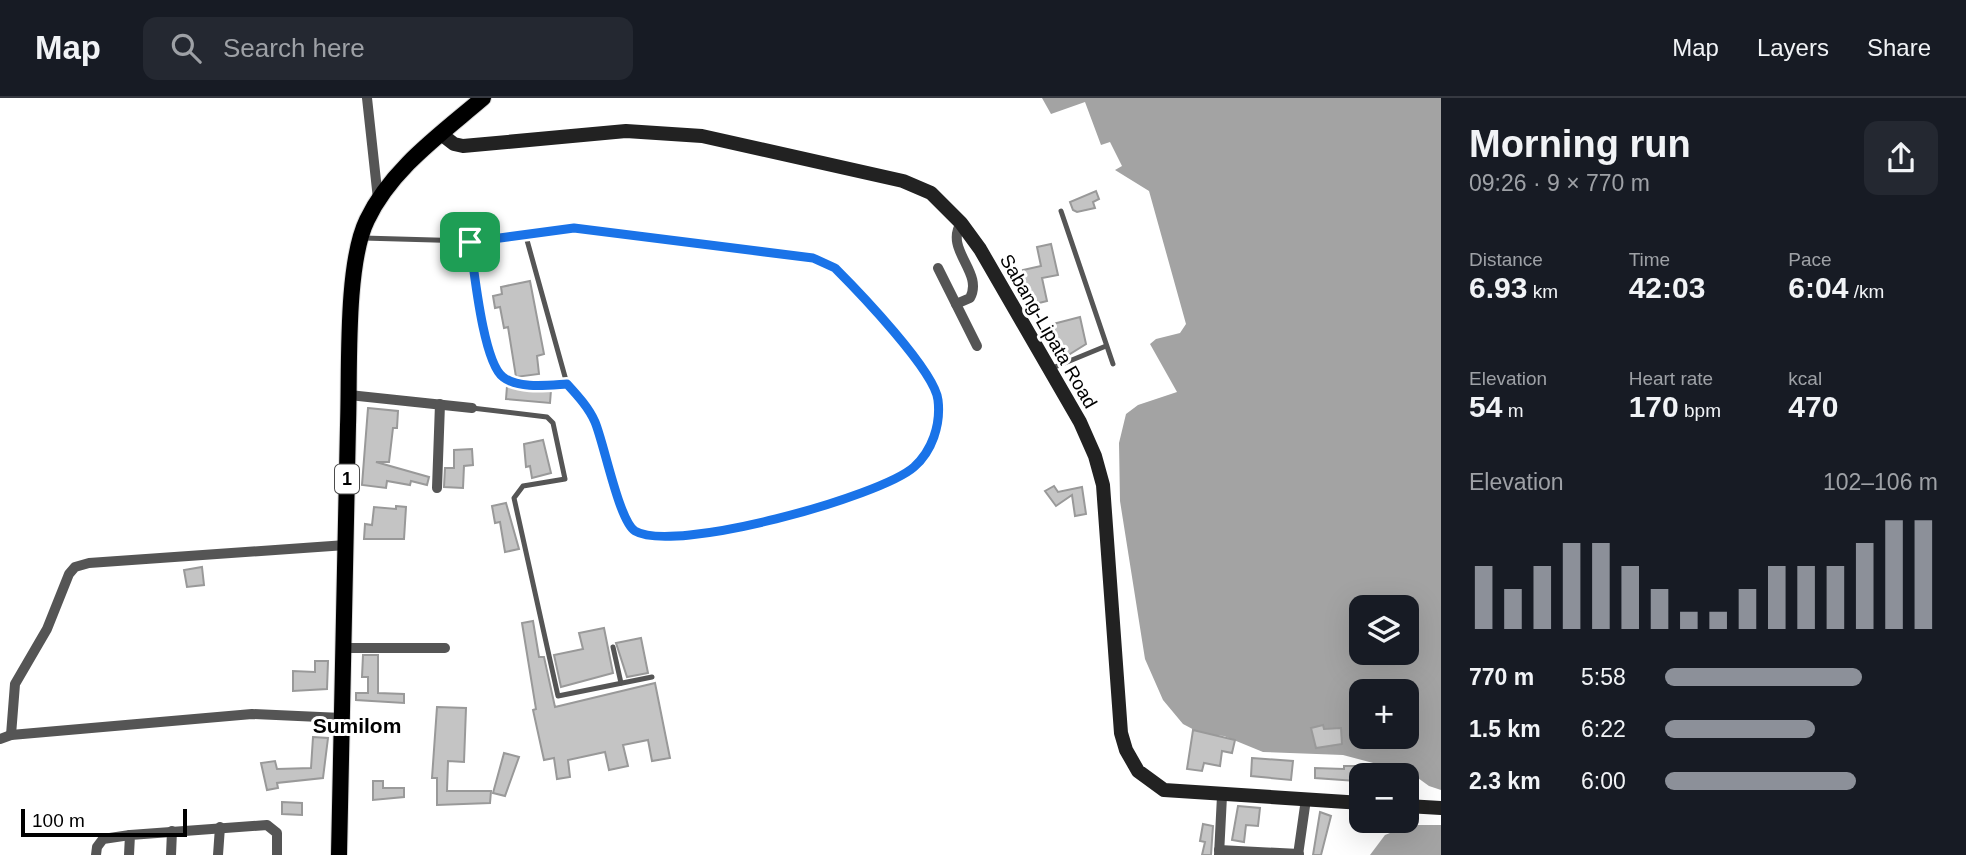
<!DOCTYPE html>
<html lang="en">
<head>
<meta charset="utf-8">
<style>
  body { margin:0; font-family:Arial,sans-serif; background:#242831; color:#f1f3f6; height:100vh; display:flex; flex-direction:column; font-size:26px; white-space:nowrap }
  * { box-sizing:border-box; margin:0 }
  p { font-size:23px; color:#9ea1a6 }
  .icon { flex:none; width:38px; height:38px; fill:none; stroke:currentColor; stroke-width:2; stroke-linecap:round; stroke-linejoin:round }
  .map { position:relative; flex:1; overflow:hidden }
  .details { display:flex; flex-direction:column; background:#171b24; width:525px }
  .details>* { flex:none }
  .fabs { position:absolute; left:1349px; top:497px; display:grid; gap:14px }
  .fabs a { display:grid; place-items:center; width:70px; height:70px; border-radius:14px; background:#171b24; box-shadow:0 7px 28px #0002; font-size:35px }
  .scale { position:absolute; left:21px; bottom:18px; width:166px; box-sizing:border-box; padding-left:7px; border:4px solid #000; border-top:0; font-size:19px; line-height:24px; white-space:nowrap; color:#000; -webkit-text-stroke:5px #fff; paint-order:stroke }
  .pin { position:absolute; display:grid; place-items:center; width:60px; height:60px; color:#fff; margin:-30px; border-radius:14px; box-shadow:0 4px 10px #0006 }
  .round { display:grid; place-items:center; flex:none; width:74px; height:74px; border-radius:14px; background:#242831 }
  .head { display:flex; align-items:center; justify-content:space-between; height:119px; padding:0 28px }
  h1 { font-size:38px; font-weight:800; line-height:52px }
  .figures { display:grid; grid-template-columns:repeat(3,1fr); gap:10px; height:119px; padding:7px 28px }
  .figures div { display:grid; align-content:center }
  .figures b { font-size:30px; font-weight:800 }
  .figures small { font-size:19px; font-weight:400 }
  .figures p { font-size:19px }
  .chart { height:196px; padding:14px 28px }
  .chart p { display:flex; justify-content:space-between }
  .chart svg { width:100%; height:126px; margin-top:7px; stroke:#8c9099; stroke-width:6 }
  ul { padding:0 28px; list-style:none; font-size:23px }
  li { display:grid; grid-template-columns:112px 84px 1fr; align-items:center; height:52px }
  li i { height:18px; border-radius:9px; background:#8c9099 }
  header { display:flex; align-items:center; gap:42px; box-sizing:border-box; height:98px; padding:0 35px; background:#171b24; border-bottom:2px solid #363941 }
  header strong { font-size:33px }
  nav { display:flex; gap:38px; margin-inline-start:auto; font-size:24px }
  .search { width:490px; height:63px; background:#242831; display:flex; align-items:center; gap:18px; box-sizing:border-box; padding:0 24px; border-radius:14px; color:#9ea1a6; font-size:26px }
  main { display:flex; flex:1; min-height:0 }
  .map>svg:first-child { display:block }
  .water { fill:#a3a3a3; fill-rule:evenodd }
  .building { fill:#c4c4c4; stroke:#999; stroke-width:2 }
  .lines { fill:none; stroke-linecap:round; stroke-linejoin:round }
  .trunk-casing { stroke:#dbdbdb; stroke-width:18 }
  .service { stroke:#555; stroke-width:5 }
  .minor { stroke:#555; stroke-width:10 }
  .secondary { stroke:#222; stroke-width:14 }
  .trunk { stroke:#000; stroke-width:16 }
  .route-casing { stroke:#fff; stroke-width:14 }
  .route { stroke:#1a73e8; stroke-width:9 }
  .labels { text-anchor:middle; stroke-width:6; stroke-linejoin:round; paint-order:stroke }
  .shield { fill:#fff; stroke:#4c4c4c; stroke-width:2 }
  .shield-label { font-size:18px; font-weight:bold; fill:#000 }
  .street-label { font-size:19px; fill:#000; stroke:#fff }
  .neighbourhood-label { font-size:21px; font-weight:bold; fill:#000; stroke:#fff }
</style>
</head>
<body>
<header>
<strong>Map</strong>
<div class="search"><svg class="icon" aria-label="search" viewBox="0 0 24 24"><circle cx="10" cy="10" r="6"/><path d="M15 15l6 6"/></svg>Search here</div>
<nav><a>Map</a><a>Layers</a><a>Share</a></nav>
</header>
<main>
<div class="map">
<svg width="1441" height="757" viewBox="0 0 1441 757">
  <rect width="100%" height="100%" fill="#fff"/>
  <g class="water">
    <path d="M1042,0H1441V692L1429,688L1411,675L1343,657L1263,654L1224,638L1202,636L1183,626L1163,602L1145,561L1120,403L1119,345L1126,316L1138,307L1177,294L1150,246L1156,241L1180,235L1186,226L1149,93L1115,72L1122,68L1110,44L1101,47L1085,4L1051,16ZM1362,509H1407V555H1362ZM1362,593H1407V639H1362Z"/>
    <path d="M1410,727H1441V757H1370L1385,737Z"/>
  </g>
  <g class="building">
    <path d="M1096,93L1099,101L1093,104L1095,110L1077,114L1073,112L1070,104Z"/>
    <path d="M1051,146L1058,177L1042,180L1047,203L1031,207L1023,172L1041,168L1037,149Z"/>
    <path d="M530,183L544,256L537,258L539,276L516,279L508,229L504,230L500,209L495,210L493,198L502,196L501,189Z"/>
    <path d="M1080,219L1086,246L1062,261L1053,226Z"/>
    <path d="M507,288L551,292L550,305L506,301Z"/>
    <path d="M368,310L398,313L397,330H393L389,364H376L429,379L427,387L411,383L410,387L387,383L386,390L362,387Z"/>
    <path d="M543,342L551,375L532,380L530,368L526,369L524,346Z"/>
    <path d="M472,351L473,367L464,368L463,390L444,389L445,370H454V352Z"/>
    <path d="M1054,388L1058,394L1082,389L1086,416L1075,418L1072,397L1056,408L1045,393Z"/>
    <path d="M506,405L519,451L505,454L500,424L495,425L492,408Z"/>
    <path d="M396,408L406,409L404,441H364L365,426L372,427L374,409L396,411Z"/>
    <path d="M202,469L204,487L187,489L184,472Z"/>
    <path d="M533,523L539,559H544L555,609L655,585L670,660L652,663L648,642L623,647L628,668L609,672L605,654L568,662L570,679L557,681L554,660L544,662L533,612L536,611L522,525Z"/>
    <path d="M604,530L613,575L561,589L554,557L583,551L579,535Z"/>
    <path d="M641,540L648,575L627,579L616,545Z"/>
    <path d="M363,557H378V595L404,596V605L356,602V595H368V579H362Z"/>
    <path d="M315,563H328L327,591L293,593V573L315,574Z"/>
    <path d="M437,609L466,610L464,664L448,663L447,693H491L490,705L437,707V680H432Z"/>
    <path d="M1323,627L1324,631L1341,630L1342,646L1316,650L1311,630Z"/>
    <path d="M1193,632L1235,642L1232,655L1222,653L1220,668L1204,665L1202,673L1187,671Z"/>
    <path d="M313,639L328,640L323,680L277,685L278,690L267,692L261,665L275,663L277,671L311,670Z"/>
    <path d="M504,655L519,659L505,698L493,695Z"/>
    <path d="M1252,660L1293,663L1291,682L1251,678Z"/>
    <path d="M1344,668H1357L1356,683L1315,680V670L1344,671Z"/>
    <path d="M373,683H383V690H404V699L373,702Z"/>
    <path d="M282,704L302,705V717L282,716Z"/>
    <path d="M1238,708L1260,710L1258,728L1246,727L1244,744L1232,742Z"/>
    <path d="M1320,714L1331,718L1321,757H1313Z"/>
    <path d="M1203,726L1213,728L1211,757H1202L1205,744L1200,743Z"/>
  </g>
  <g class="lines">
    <defs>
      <path id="trunk" d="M339,757C342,614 345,470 348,327C350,274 345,167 367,122C391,71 441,36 483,0"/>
    </defs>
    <use href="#trunk" class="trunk-casing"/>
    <g class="service">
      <path d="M1061,113L1113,266"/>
      <path d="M363,140L469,143L574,130L813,160L835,170L845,180L935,288L939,317L931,349L924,359L893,382L820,410L730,431L645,437L631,430L626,421L595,324L567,286L525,135"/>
      <path d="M469,143C474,171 483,264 503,279C519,291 549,287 567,286"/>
      <path d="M1050,271L1106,248"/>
      <path d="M472,310L547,319L553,325L565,381L523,388L514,400L558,598L652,579"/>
      <path d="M613,549L621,585"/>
    </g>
    <g class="minor">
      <path d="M367,0L378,101"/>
      <path d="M938,170L956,206L970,200C984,174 944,152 961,125"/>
      <path d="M956,206L977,248"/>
      <path d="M349,297L472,310"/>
      <path d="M437,390L440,306"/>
      <path d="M344,550H445"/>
      <path d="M11,637L15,586L47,531L69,476L75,469L89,465L346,447"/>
      <path d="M0,641L11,637L252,616L342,620"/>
      <path d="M1219,752L1299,756"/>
      <path d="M96,757L97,749L103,741L130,737"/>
      <path d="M129,757L130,737L267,727L277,735V757"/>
      <path d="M171,757L172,733"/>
      <path d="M218,757L220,729"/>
      <path d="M1219,757L1222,698"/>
      <path d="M1298,757L1306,701"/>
    </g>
    <g class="secondary">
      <path d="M441,36L454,46L463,48L626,33L702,38L903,83L931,95L961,125L980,151L1080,324L1095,358L1103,387L1121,635L1126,652L1138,673L1164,692L1362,705"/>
      <path d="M1407,708L1441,710"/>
    </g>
    <use href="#trunk" class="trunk"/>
  </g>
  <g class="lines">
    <defs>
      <path id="route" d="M574,130L813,160L835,170C858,193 935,273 938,302C941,327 932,353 914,369C880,399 673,456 635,433C619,423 604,345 595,324C589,310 578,298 567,286C549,287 518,291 503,279C483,264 474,171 470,144Z"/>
    </defs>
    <use href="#route" class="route-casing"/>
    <use href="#route" class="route"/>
  </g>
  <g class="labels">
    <rect class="shield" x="335" y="366.5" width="24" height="29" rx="5"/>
    <g class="shield-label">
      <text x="347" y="387">1</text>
    </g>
    <g class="street-label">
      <text transform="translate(1049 233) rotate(60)" y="7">Sabang-Lipata Road</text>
    </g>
    <g class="neighbourhood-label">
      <text x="357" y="635">Sumilom</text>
    </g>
  </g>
</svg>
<div class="fabs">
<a><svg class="icon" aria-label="layers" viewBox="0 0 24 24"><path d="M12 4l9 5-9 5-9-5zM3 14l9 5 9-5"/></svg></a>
<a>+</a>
<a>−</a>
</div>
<div class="scale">100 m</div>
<div class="pin" style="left:470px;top:144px;background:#1e9e55"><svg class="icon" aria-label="arrive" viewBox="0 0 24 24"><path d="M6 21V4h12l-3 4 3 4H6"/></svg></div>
</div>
<section class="details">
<div class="head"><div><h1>Morning run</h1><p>09:26 · 9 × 770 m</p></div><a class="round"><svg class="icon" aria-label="share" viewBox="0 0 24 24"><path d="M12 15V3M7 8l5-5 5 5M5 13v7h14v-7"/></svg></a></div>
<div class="figures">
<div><p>Distance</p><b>6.93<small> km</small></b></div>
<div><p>Time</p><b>42:03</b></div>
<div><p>Pace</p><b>6:04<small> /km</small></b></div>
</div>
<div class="figures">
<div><p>Elevation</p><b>54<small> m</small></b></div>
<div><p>Heart rate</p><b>170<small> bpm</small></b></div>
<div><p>kcal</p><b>470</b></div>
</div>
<div class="chart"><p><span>Elevation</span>102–106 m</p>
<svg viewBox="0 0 160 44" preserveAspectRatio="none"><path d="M5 44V22M15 44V30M25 44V22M35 44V14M45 44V14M55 44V22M65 44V30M75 44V38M85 44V38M95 44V30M105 44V22M115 44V22M125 44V22M135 44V14M145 44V6M155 44V6"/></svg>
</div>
<ul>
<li><b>770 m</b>5:58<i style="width:72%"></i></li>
<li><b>1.5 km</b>6:22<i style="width:55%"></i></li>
<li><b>2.3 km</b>6:00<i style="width:70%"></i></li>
</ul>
</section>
</main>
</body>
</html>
